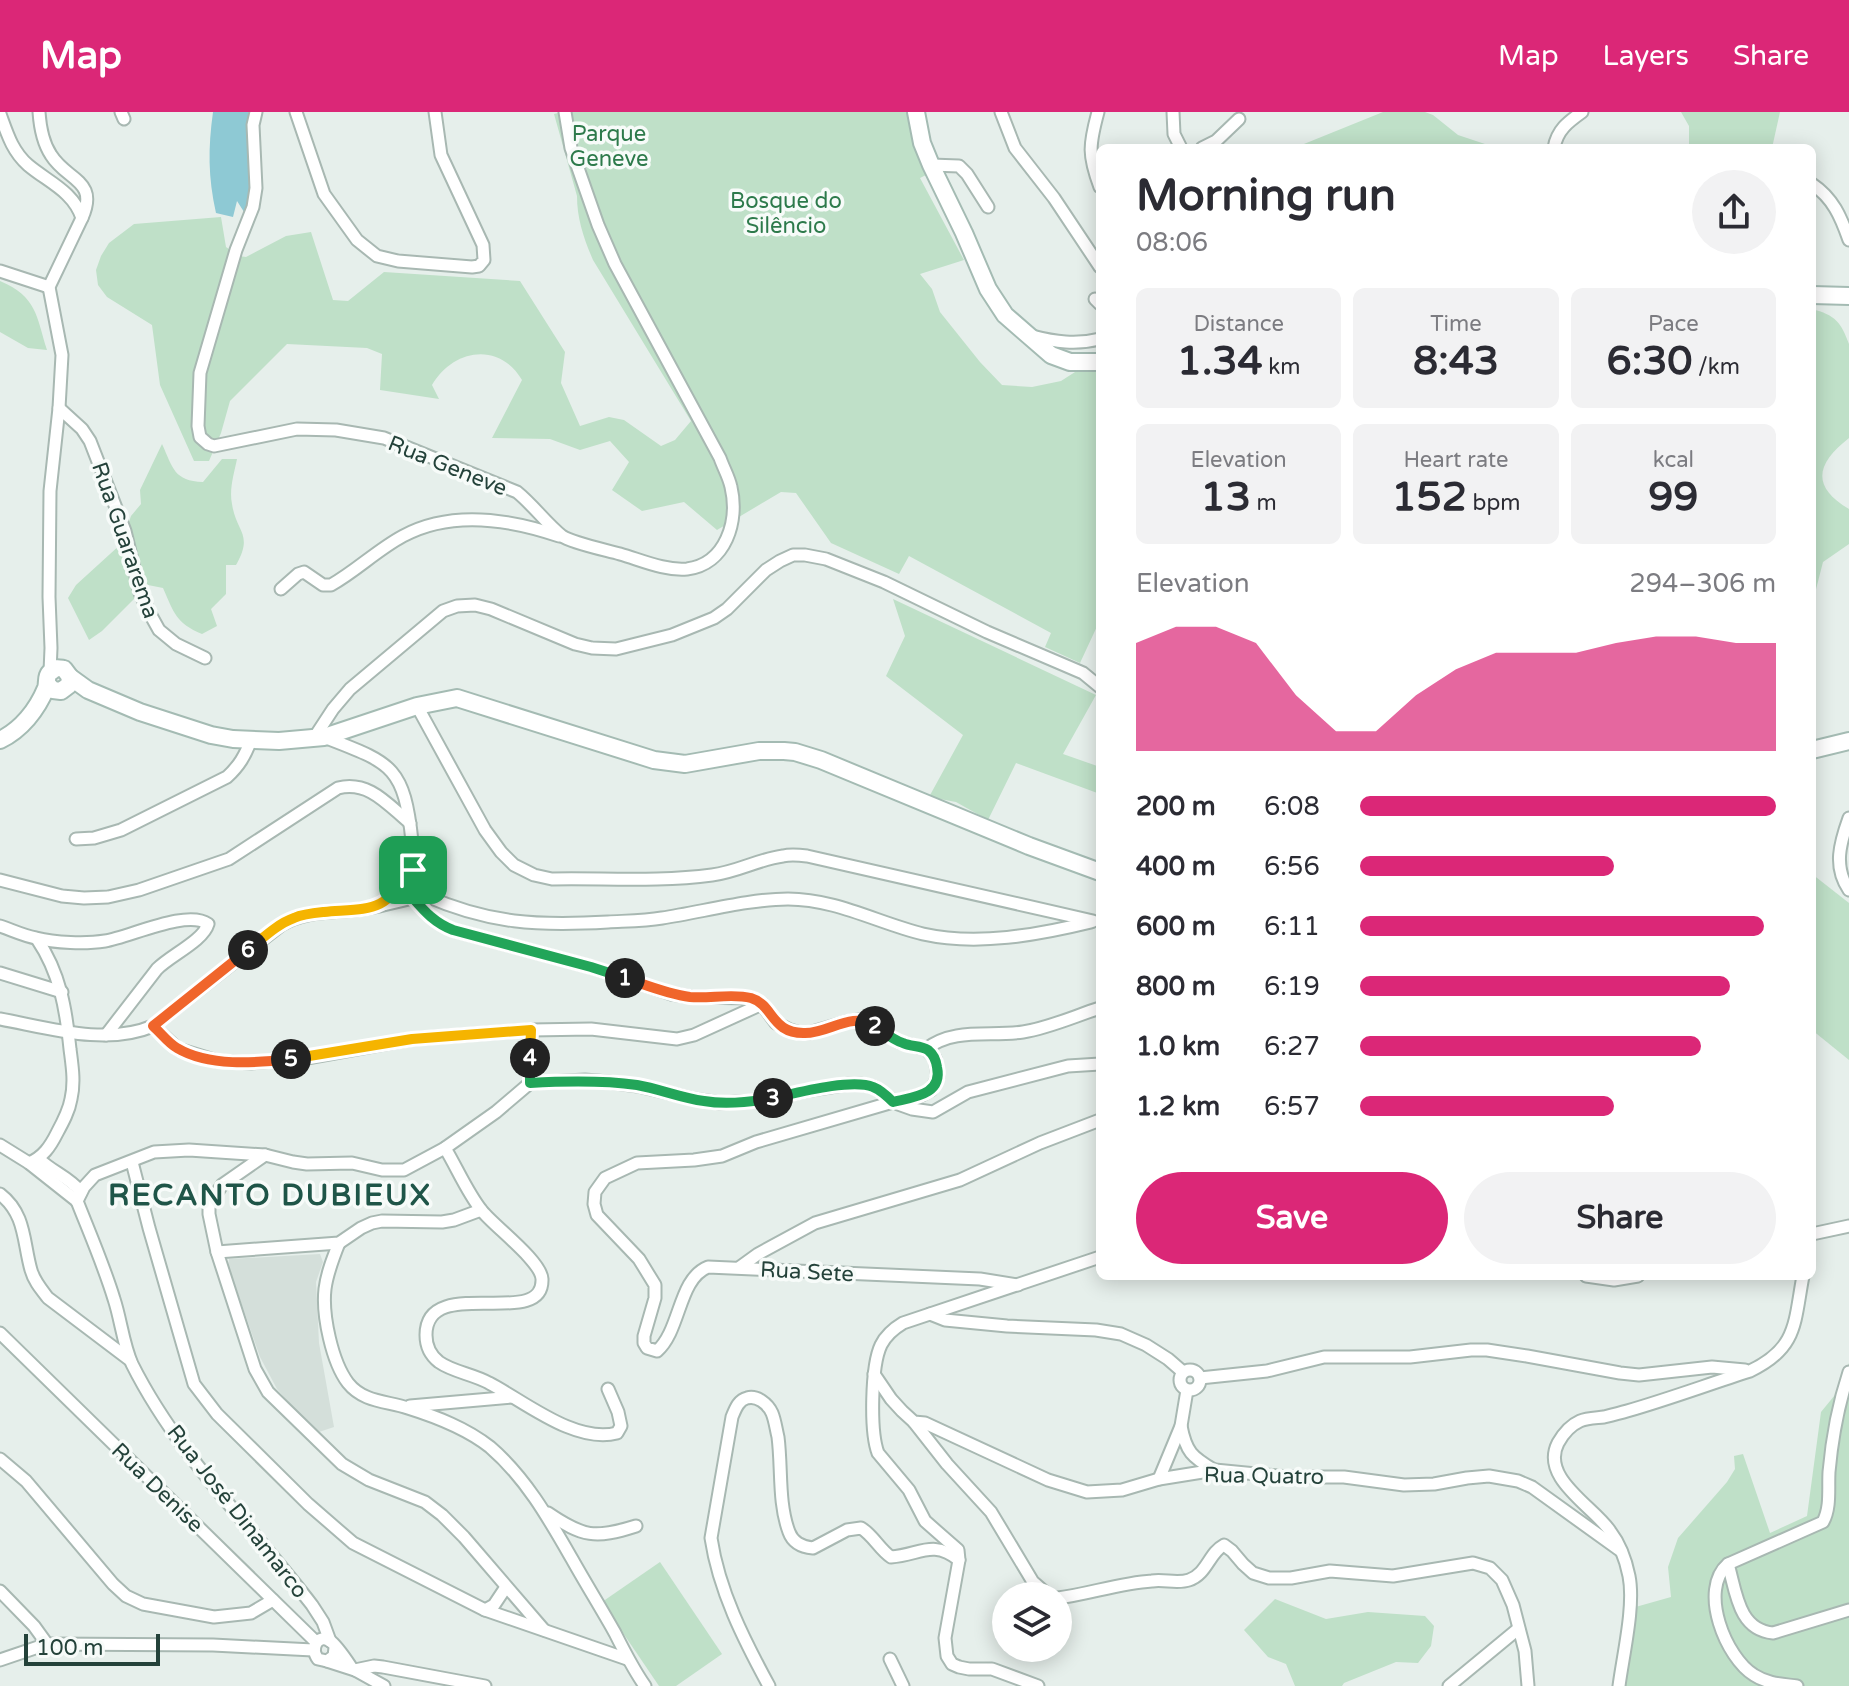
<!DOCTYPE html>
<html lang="en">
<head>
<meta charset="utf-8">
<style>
  body { margin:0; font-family:"Varela Round",sans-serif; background:#f2f2f3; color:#2b2b33; height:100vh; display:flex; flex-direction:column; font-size:30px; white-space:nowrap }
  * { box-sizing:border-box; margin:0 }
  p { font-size:26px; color:#7c7c81 }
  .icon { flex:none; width:44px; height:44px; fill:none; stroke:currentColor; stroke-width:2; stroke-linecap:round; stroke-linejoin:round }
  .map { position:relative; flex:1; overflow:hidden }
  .details { position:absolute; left:1096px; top:32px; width:720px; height:1136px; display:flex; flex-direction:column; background:#fff; border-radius:12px; box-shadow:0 4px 20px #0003 }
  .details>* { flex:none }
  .controls { position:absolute; left:992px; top:1470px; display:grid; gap:16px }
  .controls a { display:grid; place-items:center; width:80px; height:80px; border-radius:50%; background:#fff; box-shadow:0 4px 20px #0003; font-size:40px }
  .scale { position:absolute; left:24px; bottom:20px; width:136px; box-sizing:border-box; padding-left:8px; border:4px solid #24423a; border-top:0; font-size:22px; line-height:28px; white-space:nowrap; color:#24423a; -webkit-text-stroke:6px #f7fbf9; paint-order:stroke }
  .pin { position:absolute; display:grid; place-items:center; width:68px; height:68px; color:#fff; margin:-34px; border-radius:16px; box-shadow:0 4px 12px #0006 }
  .km { position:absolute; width:40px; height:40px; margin:-20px; border-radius:50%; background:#222; color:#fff; font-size:22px; line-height:40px; text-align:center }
  .round { display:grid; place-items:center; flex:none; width:84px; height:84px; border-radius:42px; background:#f2f2f3 }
  .summary { display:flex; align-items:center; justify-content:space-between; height:136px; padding:0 40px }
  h1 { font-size:44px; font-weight:800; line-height:60px }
  .metrics { display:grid; grid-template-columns:repeat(3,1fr); gap:12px; height:136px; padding:8px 40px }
  .metrics div { display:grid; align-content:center; border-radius:12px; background:#f2f2f3; text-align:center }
  .metrics b { font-size:40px; font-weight:800 }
  .metrics small { font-size:22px; font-weight:400 }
  .metrics p { font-size:22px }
  .chart { height:224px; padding:16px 40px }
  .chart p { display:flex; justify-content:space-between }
  .chart svg { width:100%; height:144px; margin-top:8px; fill:#db2777; opacity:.7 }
  .cta { display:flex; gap:16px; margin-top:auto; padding:16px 40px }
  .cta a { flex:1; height:92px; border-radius:48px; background:#db2777; color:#fff; font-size:32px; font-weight:800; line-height:92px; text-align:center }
  .cta a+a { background:#f2f2f3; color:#2b2b33 }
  ul { padding:0 40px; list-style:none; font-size:26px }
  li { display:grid; grid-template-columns:128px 96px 1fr; align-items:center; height:60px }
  li i { height:20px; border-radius:10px; background:#db2777 }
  header { display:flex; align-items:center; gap:48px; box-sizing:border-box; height:112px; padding:0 40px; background:#db2777; color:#fff }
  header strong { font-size:38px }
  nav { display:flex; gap:44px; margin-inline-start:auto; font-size:28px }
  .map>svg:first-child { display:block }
  .built { fill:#d4dfda }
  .green { fill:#bfe0c8 }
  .water { fill:#8ec9d4 }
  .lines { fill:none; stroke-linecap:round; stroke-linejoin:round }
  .street-casing { stroke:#a8b8b2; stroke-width:15 }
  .secondary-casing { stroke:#a4bbb3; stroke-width:20 }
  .street { stroke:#fff; stroke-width:11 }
  .secondary { stroke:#fff; stroke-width:16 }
  .split-1-casing { stroke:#fff; stroke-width:16 }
  .split-2-casing { stroke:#fff; stroke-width:16 }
  .split-3-casing { stroke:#fff; stroke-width:16 }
  .split-4-casing { stroke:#fff; stroke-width:16 }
  .split-5-casing { stroke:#fff; stroke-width:16 }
  .split-6-casing { stroke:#fff; stroke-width:16 }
  .split-7-casing { stroke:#fff; stroke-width:16 }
  .split-1 { stroke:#22a559; stroke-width:10 }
  .split-2 { stroke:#f0652b; stroke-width:10 }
  .split-3 { stroke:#22a559; stroke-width:10 }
  .split-4 { stroke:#22a559; stroke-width:10 }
  .split-5 { stroke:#f5b400; stroke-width:10 }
  .split-6 { stroke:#f0652b; stroke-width:10 }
  .split-7 { stroke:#f5b400; stroke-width:10 }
  .labels { text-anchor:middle; stroke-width:7; stroke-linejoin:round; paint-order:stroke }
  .park-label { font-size:22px; fill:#2d7a4b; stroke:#f7fbf9 }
  .street-label { font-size:22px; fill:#24423a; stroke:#f7fbf9 }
  .district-label { font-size:30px; font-weight:bold; letter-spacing:2px; fill:#1f5548; stroke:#f7fbf9 }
</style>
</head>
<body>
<header>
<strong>Map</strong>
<nav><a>Map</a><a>Layers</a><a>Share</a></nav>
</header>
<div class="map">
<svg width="1849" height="1574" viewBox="0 0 1849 1574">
  <rect width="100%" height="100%" fill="#e6efeb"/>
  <path class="built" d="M320,1142L323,1150L316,1170L319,1231L334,1315L316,1321L277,1277L260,1245L228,1153L229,1147Z"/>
  <g class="green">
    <path d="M562,0H910L926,63L920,66L964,148L920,162L932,177L940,200L980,250L1002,273L1032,275L1061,269L1100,244V508L1080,551L1045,535L1051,521L909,444L899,462L831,431L796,381L781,380L717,418L684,390L642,399L612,378L629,350L610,329L580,338L550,327L492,326L522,268C499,229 453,237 432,273L439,287L380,278L382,242L367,236L287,232L230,289L221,321L209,349H194L160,273L152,213L107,185L98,173L96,158L101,144L109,131L134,112L221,105L226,135L239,144L246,145L286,124L311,120L333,188L348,189L384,160L520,169L565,240L561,271L580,314L609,305L624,308L661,334L675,328L691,309L593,148C584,127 577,107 577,84L554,2Z"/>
    <path d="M1383,0H1425L1433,3L1458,23L1497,36H1294Z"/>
    <path d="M1681,0H1780L1772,36H1689V14Z"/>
    <path d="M0,169C37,185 36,203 47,238L28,236L0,220Z"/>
    <path d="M1812,197C1835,203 1841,210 1849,232V326C1817,351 1810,374 1849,397V432L1823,450L1812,493Z"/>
    <path d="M162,332C173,356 174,369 203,370L222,347H237C234,362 229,377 232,392C236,420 254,422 236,453H226V482L211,497L217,514L202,522C176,511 174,501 163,476L148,473L102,519L89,528L68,486L76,473L121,432L131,404L141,392L140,378Z"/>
    <path d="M893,487L1096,583L1063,642L1100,655V682L1016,651L988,708L956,690L929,685L963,623L886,564L905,524Z"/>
    <path d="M1812,762L1849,791V948L1812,918Z"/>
    <path d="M1849,1251V1574H1622L1632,1496L1671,1485L1668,1455L1678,1426L1727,1370L1735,1357L1734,1344L1743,1342L1770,1421L1807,1404L1821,1300L1839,1278Z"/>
    <path d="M660,1450L722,1542L676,1574H659L602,1490Z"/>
    <path d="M1275,1487L1326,1507L1368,1500L1425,1504L1434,1514L1431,1534L1418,1551L1396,1550L1344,1571L1342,1574H1295L1286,1552L1268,1545L1244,1518Z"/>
  </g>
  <path class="water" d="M213,0H254L251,72L246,103L237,89L233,105L216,101C208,65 208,36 213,0Z"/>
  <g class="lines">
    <defs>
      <g id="street">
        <path d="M39,0C40,15 43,31 51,43C67,69 99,68 82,106"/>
        <path d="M121,0L124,7"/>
        <path d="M256,0L253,13L256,76L253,95L236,138L200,261L198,314L200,325L208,332L214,334L297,317L336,318L384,326L517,380C533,393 546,411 562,424C572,431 606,438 620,442C641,448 665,459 687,457C726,452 739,409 731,375C729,365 723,355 720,346L615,152L598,113L571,36L565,0"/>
        <path d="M296,0L324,82L357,128L377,144L398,149L472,155L479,154L484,148L483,133L441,43L435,0"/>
        <path d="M1001,0L1015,36L1054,86L1100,155"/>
        <path d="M1098,0C1089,33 1088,43 1100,75"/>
        <path d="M1173,0L1174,22L1181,36"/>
        <path d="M0,2C7,21 12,39 28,53C48,70 73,79 82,106L49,175L62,243L59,296L50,379L49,485L51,536L50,560"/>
        <path d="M1202,36L1216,29L1239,7"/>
        <path d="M1554,36C1557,18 1568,10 1582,0"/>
        <path d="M931,53L959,54L967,62L988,95"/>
        <path d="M1812,72C1833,86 1841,105 1849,128"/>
        <path d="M0,159L49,175"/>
        <path d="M1095,187L1100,192"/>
        <path d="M1032,224C1055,230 1076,233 1100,227"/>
        <path d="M59,296L82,317L90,329L125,419L140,481L149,500L159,518L176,532L205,546"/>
        <path d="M281,477L298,462L304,460L323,473H331C356,459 377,438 403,424C451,398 509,407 559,424"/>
        <path d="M417,594L485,718L501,740L514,753L534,763L552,767C605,766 659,770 712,763C737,760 759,747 783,744C791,742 799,743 807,744L1093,809"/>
        <path d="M324,625C391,651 404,653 412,729C414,753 413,760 424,783"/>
        <path d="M314,626L333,597L350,577L443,499L457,494L475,493L491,497L575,532L592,536L616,537L672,523L714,506L727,497L766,458L780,449L793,443H805L826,447L884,470L987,520L1083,561L1100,575"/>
        <path d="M1849,706C1840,731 1833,755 1849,778"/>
        <path d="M76,727L94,726L121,718L227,665C239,654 245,644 251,628"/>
        <path d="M0,768L62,784L84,786L108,785L139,778L229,747L338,676C369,668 388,693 410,711"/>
        <path d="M424,783C489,812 538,814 608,810C626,809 645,809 662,806C702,800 749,787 788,787C836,787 878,811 923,822C977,834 1038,823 1091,810"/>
        <path d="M413,786C426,800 435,811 453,818L591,855L671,882L692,885L752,886L762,892L776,911L790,918L800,921H809L846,910L859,908L868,910L899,930L926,937L935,946L938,965L931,978L922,983L893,990L756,1030L722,1044L694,1048L637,1051L605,1066L595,1080L594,1092L597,1103L639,1147L655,1173V1186L644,1224V1231L647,1236L657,1239C681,1218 678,1167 708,1155L980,1167L1018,1173"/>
        <path d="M386,789L402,774L413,758"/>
        <path d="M0,814C12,818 24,824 36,826C55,831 86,832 105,829C130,825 187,797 208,812C203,829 171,843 157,857L106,923"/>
        <path d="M0,861L62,880"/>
        <path d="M0,907C49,916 106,934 153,914L281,813C306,798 334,801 363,797C382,794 401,789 420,784"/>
        <path d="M153,914L178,937L217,949L251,951L307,946L412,927L531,918L591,917L677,927L694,923L762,892"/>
        <path d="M926,937C954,915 990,925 1023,920C1049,916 1075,904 1100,896"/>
        <path d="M530,971L585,968L608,970L638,974L694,987L720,991L758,989L811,978L849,972H861L874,975L898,992L912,997L933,1000L968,980L1068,954L1100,952"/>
        <path d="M530,971L531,918"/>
        <path d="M0,1033L29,1051L77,1089"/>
        <path d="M445,1036C457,1056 468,1082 482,1099C495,1115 541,1149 542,1167C544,1219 426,1161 426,1223C426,1234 430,1243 439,1250C453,1260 473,1262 489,1271C524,1289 575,1332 617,1321L621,1314L618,1300L608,1277"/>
        <path d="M265,1043L222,1073L209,1093V1102L217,1140L255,1257L268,1280L342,1352L369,1368L425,1390L442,1403L464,1425L544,1518"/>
        <path d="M39,1047C52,1060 69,1065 81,1080"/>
        <path d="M132,1050L149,1116L194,1272L217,1302L308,1392L353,1431L485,1498L627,1547"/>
        <path d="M29,1051C43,1045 50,1035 57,1021C63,1010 69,999 71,987C75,970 72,953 70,937C66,897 60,861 37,827"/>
        <path d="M0,1082C26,1102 23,1130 31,1158C34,1169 41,1177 48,1186L130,1248"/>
        <path d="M77,1089C90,1122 104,1154 114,1187C121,1208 123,1232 132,1252C177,1342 251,1414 312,1493L323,1510L330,1529"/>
        <path d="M77,1089L84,1075L95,1063L154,1040L189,1038L265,1043L293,1050L307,1052L352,1051L382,1058H404L445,1036L496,1000L530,971"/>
        <path d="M1812,1122L1849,1114"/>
        <path d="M339,1131C333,1146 327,1161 325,1177C322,1203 332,1250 348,1271C363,1290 386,1289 408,1296C437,1305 466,1316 490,1335C526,1366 549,1407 572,1447C586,1472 601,1496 615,1521C624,1539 633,1557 645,1574"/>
        <path d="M217,1140L339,1131L361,1116L372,1111L382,1109L442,1110L454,1108L481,1098"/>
        <path d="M740,1155L758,1142L815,1111L960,1068L1040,1031L1100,1008"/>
        <path d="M1586,1164L1614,1168L1638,1164"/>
        <path d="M930,1202L945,1208L1007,1214L1096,1218L1121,1222L1146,1233L1168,1247L1183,1260"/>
        <path d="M0,1221L316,1530"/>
        <circle cx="1190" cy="1268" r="10"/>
        <path d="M874,1262L891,1287L902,1299L914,1310L925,1311L1048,1368L1087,1380L1122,1378L1159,1367L1215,1358L1288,1365H1344L1404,1373L1434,1372L1467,1366L1489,1364L1518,1369L1532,1375L1621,1439"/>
        <path d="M1200,1266L1267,1259L1324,1245H1410L1471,1238H1487L1527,1244L1620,1261L1639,1263L1712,1255L1745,1258"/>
        <path d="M410,1294L512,1285"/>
        <path d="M914,1310L947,1352L991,1400L1033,1470L1049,1484"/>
        <path d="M1181,1314C1186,1340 1192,1345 1214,1358"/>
        <path d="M0,1347L26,1369L113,1472L126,1484L143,1492L214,1505L251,1501L273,1488"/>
        <path d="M1159,1367L1181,1314L1187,1278"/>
        <path d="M548,1401C583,1425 595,1427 636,1414"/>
        <path d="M1728,1452C1736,1479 1738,1518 1773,1521L1849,1498"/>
        <path d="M0,1479L34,1514L47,1532"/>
        <path d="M1058,1486C1089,1482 1120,1471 1152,1469C1164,1467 1177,1472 1189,1468C1207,1462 1209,1441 1224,1433L1232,1439L1243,1452L1253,1461L1269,1466H1291L1330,1459L1393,1464L1473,1451L1490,1456L1502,1468L1513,1493L1525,1539L1528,1574"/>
        <path d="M485,1498L494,1493L506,1475"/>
        <path d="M335,1536L334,1544L327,1549L318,1547C310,1537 317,1521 330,1529C335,1532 347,1549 351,1555"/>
        <path d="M890,1547L903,1574"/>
        <path d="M0,1548L47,1532L213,1533L313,1538"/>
        <path d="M327,1549L355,1558L374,1554L383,1555L485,1574"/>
        <path d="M355,1558L384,1574"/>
        <path d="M769,1574C744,1528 719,1479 711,1426L732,1305C735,1298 738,1288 747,1286C757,1283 768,1292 772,1301C775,1308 776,1317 778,1325C782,1356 778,1391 789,1420C793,1431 802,1435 813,1436L847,1418L861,1416C873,1423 880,1438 891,1445C920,1443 932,1427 959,1448"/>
        <path d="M1038,1574L992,1557H969L959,1555L952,1552L947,1544L945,1526L959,1448L958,1438L925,1409L909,1378L878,1341C870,1320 871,1254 881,1233C886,1223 893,1217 903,1211L1100,1145"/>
        <path d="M1449,1574L1518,1517"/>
        <path d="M1619,1574C1623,1543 1635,1494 1629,1464C1626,1449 1620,1432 1610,1419C1593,1394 1540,1366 1558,1331C1563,1322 1571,1313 1580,1309C1587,1306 1596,1306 1604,1305C1612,1303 1620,1301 1627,1299C1669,1287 1709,1272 1750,1259C1798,1236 1794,1211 1803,1164"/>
        <path d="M1797,1574C1782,1572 1768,1572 1754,1563C1726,1546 1698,1478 1728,1452L1823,1410C1831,1395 1828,1377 1829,1360C1832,1326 1838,1293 1849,1260"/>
      </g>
      <g id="secondary">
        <path d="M916,0L922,31L931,53L964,121L988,177L1005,203L1051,243L1070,250H1100"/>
        <path d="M1812,183L1849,184"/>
        <path d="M70,565L88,578L140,600L211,623L233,627L279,629L324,625L417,594L457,586L654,648L685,652L759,639H784L795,640L821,648L1029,734L1100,760"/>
        <path d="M0,628C21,618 37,598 46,576C48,570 45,563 52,559C56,555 58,556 64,557L70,565L69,573L61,579L53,578L47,572"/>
        <path d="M1812,638L1849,629"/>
      </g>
    </defs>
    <use href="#street" class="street-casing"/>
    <use href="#secondary" class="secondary-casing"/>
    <use href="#street" class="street"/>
    <use href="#secondary" class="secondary"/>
  </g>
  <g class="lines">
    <defs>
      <path id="split-1" d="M413,758L424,783L413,786C425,800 435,811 453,818L591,855L625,866"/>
      <path id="split-2" d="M625,866C646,873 667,882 690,885C709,887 732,881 751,886C774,893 771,922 805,921C830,921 851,899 875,914"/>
      <path id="split-3" d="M773,986C796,981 852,966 873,975C881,978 887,984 893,990C913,985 943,983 937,955C936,948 933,942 928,938C920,933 911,935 903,931C893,928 884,920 875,914"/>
      <path id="split-4" d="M530,946V971C566,969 601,968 637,973C660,977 681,986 704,989C726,993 751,990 773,986"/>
      <path id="split-5" d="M291,947L412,927L531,918L530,946"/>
      <path id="split-6" d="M248,838L153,914C161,921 168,931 177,936C209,955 255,951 291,947"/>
      <path id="split-7" d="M248,838C262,827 277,812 294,806C303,802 314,801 324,800C374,796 382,801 413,758"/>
    </defs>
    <use href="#split-1" class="split-1-casing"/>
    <use href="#split-2" class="split-2-casing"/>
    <use href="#split-3" class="split-3-casing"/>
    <use href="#split-4" class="split-4-casing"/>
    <use href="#split-5" class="split-5-casing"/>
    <use href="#split-6" class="split-6-casing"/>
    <use href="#split-7" class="split-7-casing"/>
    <use href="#split-1" class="split-1"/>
    <use href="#split-2" class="split-2"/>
    <use href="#split-3" class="split-3"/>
    <use href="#split-4" class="split-4"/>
    <use href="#split-5" class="split-5"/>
    <use href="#split-6" class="split-6"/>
    <use href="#split-7" class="split-7"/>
  </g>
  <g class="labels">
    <g class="park-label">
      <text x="609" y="29">Parque<tspan x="609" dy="25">Geneve</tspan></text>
      <text x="786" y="96">Bosque do<tspan x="786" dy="25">Silêncio</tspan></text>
    </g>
    <g class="street-label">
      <text transform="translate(448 353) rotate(22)" y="8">Rua Geneve</text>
      <text transform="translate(126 428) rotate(71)" y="8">Rua Guararema</text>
      <text transform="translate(807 1159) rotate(3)" y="8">Rua Sete</text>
      <text transform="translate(1264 1363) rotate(1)" y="8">Rua Quatro</text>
      <text transform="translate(158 1375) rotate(44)" y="8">Rua Denise</text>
      <text transform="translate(238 1399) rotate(52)" y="8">Rua José Dinamarco</text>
    </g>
    <g class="district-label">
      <text x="270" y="1093">RECANTO DUBIEUX</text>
    </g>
  </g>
</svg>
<div class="controls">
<a><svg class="icon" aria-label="layers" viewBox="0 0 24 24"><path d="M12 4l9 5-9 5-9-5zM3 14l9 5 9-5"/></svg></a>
</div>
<div class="scale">100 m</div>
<div class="pin" style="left:413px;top:758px;background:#1e9e55"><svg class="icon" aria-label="arrive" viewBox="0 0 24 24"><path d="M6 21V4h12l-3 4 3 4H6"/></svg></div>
<b class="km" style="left:625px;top:866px">1</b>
<b class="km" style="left:875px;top:914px">2</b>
<b class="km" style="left:773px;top:986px">3</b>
<b class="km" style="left:530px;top:946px">4</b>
<b class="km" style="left:291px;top:947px">5</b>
<b class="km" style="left:248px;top:838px">6</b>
<section class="details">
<div class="summary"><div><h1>Morning run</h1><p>08:06</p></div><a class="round"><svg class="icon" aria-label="share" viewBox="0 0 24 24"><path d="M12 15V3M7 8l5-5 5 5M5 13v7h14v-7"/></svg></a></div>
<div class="metrics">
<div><p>Distance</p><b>1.34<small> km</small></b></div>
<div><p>Time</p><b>8:43</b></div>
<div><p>Pace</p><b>6:30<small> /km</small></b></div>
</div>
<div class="metrics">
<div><p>Elevation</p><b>13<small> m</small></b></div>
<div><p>Heart rate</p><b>152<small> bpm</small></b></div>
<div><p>kcal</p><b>99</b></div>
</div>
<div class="chart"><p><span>Elevation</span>294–306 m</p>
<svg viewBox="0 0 160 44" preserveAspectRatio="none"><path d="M0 44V11L10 6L20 6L30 11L40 27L50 38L60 38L70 27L80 19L90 14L100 14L110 14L120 11L130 9L140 9L150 11L160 11V44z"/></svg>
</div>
<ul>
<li><b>200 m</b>6:08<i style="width:100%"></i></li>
<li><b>400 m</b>6:56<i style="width:61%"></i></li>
<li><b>600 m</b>6:11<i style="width:97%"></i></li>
<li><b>800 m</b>6:19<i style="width:89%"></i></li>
<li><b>1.0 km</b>6:27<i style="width:82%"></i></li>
<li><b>1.2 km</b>6:57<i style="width:61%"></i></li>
</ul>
<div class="cta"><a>Save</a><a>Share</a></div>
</section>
</div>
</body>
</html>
